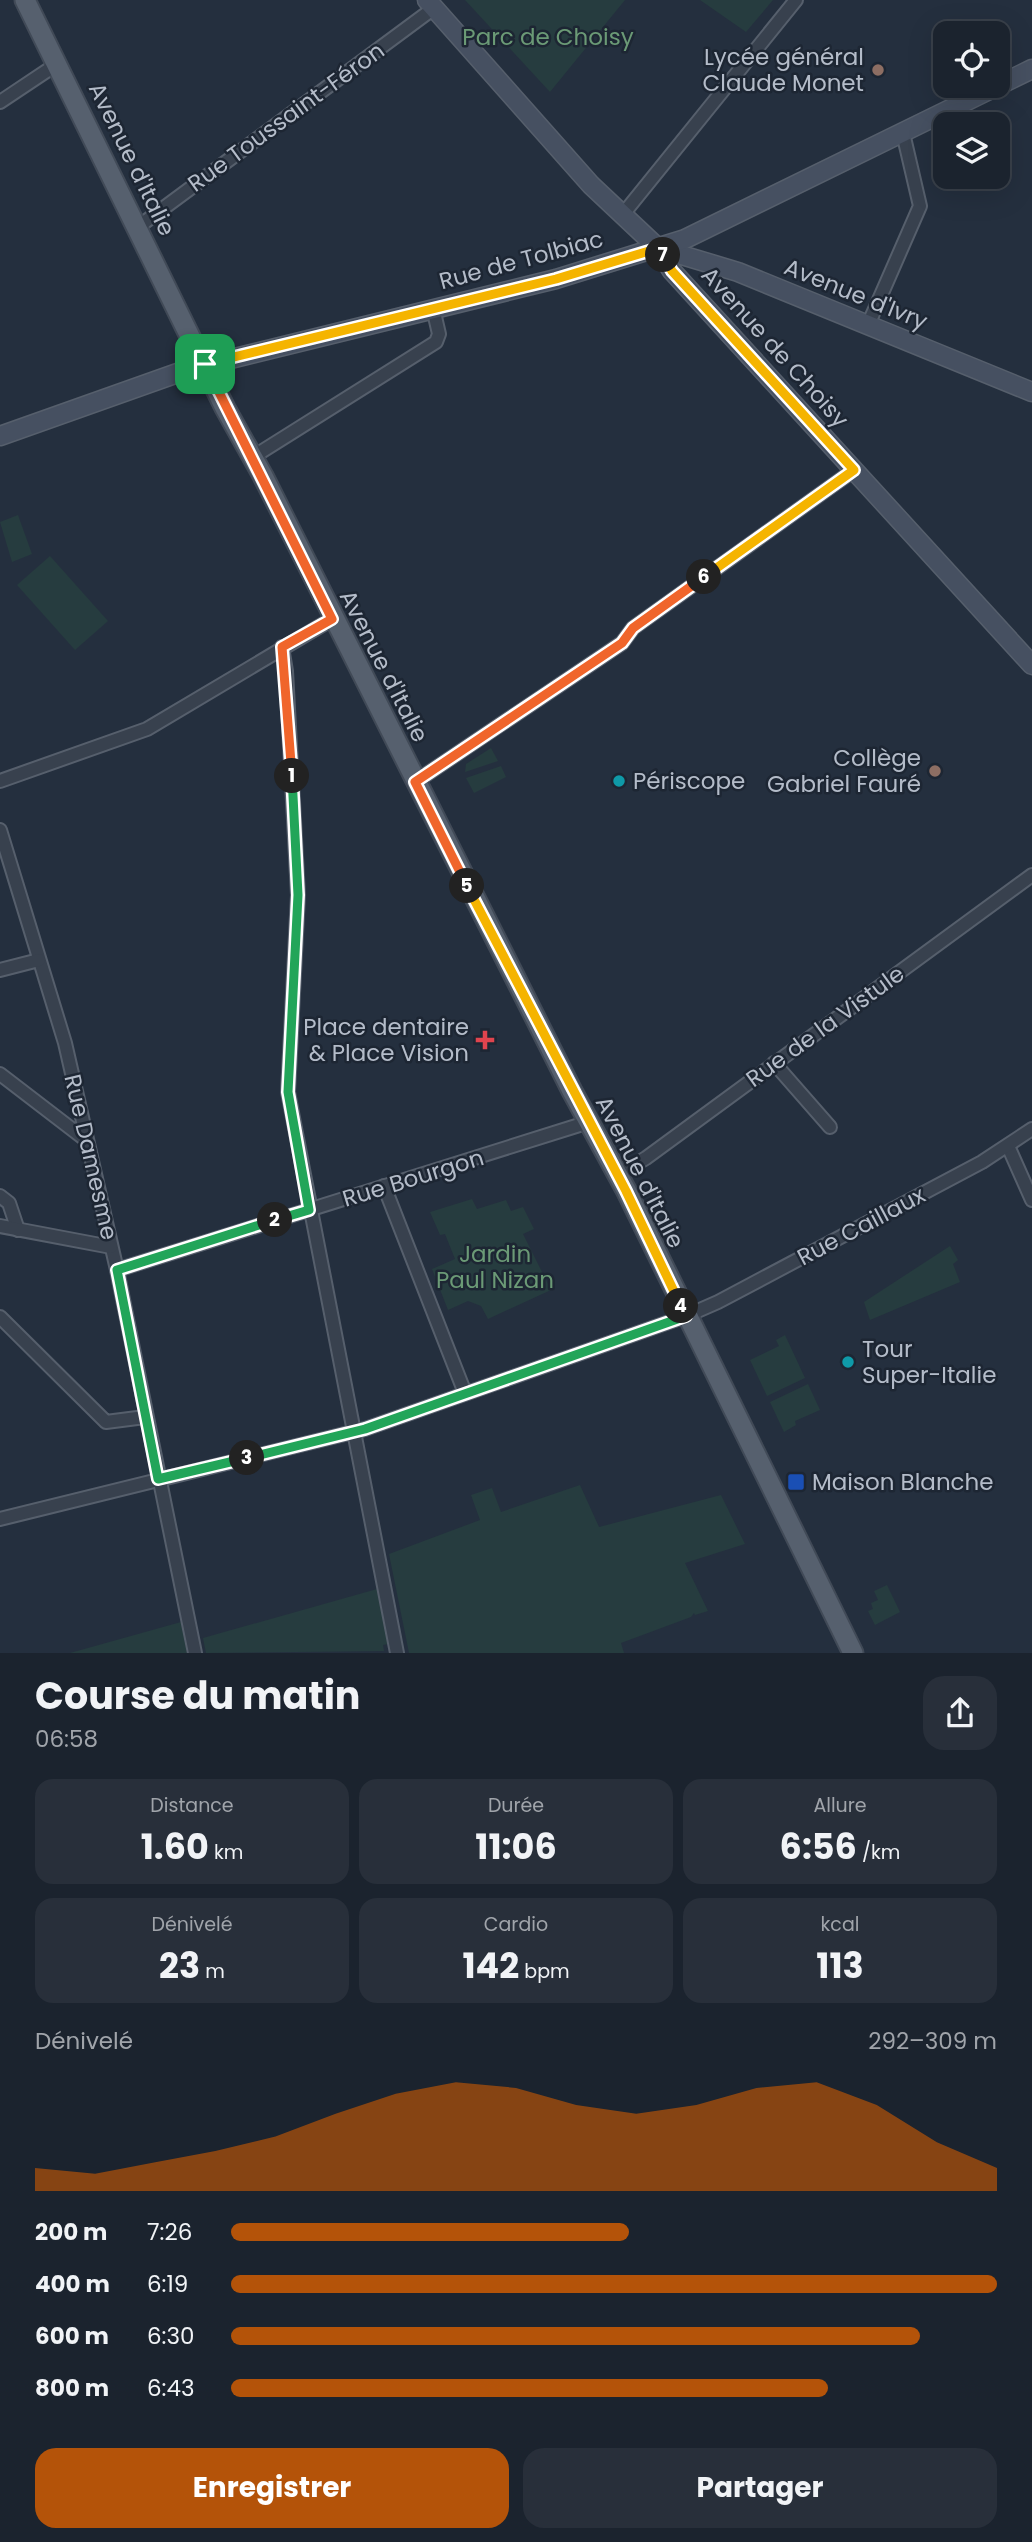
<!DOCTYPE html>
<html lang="fr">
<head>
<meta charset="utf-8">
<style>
  body { margin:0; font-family:Poppins,sans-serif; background:#282f3a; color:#f1f3f6; height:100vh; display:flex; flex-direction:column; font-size:26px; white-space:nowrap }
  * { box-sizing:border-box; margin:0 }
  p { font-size:23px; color:#a0a4aa }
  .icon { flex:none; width:38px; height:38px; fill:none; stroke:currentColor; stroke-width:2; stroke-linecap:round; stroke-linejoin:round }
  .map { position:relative; height:1653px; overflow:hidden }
  .sheet { display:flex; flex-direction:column; background:#1b232e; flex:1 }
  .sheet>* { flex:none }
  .tools { position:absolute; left:933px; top:21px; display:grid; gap:14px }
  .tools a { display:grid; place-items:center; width:77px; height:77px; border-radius:14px; background:#1b232e; box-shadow:0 7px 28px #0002,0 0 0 2px #39404a; font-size:35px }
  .pin { position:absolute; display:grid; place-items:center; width:60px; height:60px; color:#fff; margin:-30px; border-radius:14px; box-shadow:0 4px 10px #0006 }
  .km { position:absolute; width:35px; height:35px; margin:-18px; border-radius:50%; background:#222; color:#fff; font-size:19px; line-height:35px; text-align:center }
  .round { display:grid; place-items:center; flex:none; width:74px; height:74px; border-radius:21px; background:#282f3a }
  .overview { display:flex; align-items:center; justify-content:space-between; height:119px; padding:0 35px }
  h1 { font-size:38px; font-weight:700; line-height:52px }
  .stats { display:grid; grid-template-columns:repeat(3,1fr); gap:10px; height:119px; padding:7px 35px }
  .stats div { display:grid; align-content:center; border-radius:18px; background:#282f3a; text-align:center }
  .stats b { font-size:35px; font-weight:700 }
  .stats small { font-size:19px; font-weight:400 }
  .stats p { font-size:19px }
  .chart { height:196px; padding:14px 35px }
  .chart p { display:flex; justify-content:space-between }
  .chart svg { width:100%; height:126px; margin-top:7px; fill:#b45309; opacity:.7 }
  .button { display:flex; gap:14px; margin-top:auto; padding:14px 35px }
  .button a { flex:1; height:80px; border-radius:21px; background:#b45309; color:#fff; font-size:28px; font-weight:700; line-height:80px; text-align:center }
  .button a+a { background:#282f3a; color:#f1f3f6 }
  ul { padding:0 35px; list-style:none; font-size:23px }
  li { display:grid; grid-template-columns:112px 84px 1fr; align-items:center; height:52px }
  li i { height:18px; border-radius:9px; background:#b45309 }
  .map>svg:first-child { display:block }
  .green { fill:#263c3f }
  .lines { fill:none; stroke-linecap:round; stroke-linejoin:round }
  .minor-casing { stroke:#565f6c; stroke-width:16 }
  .secondary-casing { stroke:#565f6c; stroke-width:21 }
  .primary-casing { stroke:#414a57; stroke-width:23 }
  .minor { stroke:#38414e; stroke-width:12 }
  .secondary { stroke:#465061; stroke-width:18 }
  .primary { stroke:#56606e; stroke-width:19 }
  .split-1-casing { stroke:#fff; stroke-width:14 }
  .split-2-casing { stroke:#fff; stroke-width:14 }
  .split-3-casing { stroke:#fff; stroke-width:14 }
  .split-4-casing { stroke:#fff; stroke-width:14 }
  .split-5-casing { stroke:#fff; stroke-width:14 }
  .split-6-casing { stroke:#fff; stroke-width:14 }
  .split-7-casing { stroke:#fff; stroke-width:14 }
  .split-8-casing { stroke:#fff; stroke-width:14 }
  .split-1 { stroke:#f0652b; stroke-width:9 }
  .split-2 { stroke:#22a559; stroke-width:9 }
  .split-3 { stroke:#22a559; stroke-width:9 }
  .split-4 { stroke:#22a559; stroke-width:9 }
  .split-5 { stroke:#f5b400; stroke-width:9 }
  .split-6 { stroke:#f0652b; stroke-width:9 }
  .split-7 { stroke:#f5b400; stroke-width:9 }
  .split-8 { stroke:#f5b400; stroke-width:9 }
  .education-dot { fill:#8d6e63; stroke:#1d2633; stroke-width:2.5 }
  .culture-dot { fill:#0f9aa8; stroke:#1d2633; stroke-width:2.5 }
  .health-dot { fill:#e0444e; stroke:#1d2633; stroke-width:2.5 }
  .transit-dot { fill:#1a4fb4; stroke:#1d2633; stroke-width:2.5 }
  .labels { text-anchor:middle; stroke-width:5; stroke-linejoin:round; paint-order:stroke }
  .park-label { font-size:23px; fill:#6b9a76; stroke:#1d2633 }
  .poi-label { font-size:23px; fill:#b4bcc9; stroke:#1d2633; text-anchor:end }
  .street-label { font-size:23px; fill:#b4bcc9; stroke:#1d2633 }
</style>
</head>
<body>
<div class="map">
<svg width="1032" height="1653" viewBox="0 0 1032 1653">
  <rect width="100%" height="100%" fill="#242f3e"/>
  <g class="green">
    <path d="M465,0H625L550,92Z"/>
    <path d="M700,0H773L746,32Z"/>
    <path d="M18,515L32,554L12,562L0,522Z"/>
    <path d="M50,556L108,621L75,650L17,585Z"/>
    <path d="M491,748L498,761L465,772L466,764Z"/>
    <path d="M501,766L506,777L474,793L466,778Z"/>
    <path d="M472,1199L477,1209L506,1200L511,1211L523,1207L534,1229L523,1234L551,1290L488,1319L481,1306L468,1301L448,1310L432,1269L455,1259L445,1234L440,1235L430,1212Z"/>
    <path d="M950,1246L958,1260L953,1264L960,1282L870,1320L864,1302Z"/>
    <path d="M785,1335L805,1378L767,1396L750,1360L779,1346L776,1340Z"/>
    <path d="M808,1384L820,1410L795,1421L796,1425L784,1432L770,1402Z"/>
    <path d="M580,1485L599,1527L721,1495L745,1544L685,1563L708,1611L695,1615L694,1613L691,1617L621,1643L624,1653H409L389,1554L480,1520L471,1495L492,1488L501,1512Z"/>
    <path d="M887,1585L900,1612L875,1625L868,1611L873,1609L871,1603L878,1600L874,1591Z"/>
    <path d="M377,1589L388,1644L383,1645L384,1651L206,1653L203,1638Z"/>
    <path d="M181,1622L187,1653H70Z"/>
  </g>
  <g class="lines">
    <defs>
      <g id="minor">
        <path d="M0,102L57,64"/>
        <path d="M624,213L796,0"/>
        <path d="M138,227L434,8"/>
        <path d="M868,325L920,206L903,133"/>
        <path d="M253,457L436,342L439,334L433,308"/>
        <path d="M282,647L286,671L298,895L288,1092L397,1653"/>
        <path d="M0,781L147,729L332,619"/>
        <path d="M415,782L622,643L633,628L854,470"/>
        <path d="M0,830L65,1043L117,1270L195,1653"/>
        <path d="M0,970L39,960"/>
        <path d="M774,1063L830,1127"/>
        <path d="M0,1074L86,1140"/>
        <path d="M1008,1146L1032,1200"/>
        <path d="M618,1175L646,1158L1032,875"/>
        <path d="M384,1186L465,1393"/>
        <path d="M0,1196L9,1203L18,1230"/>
        <path d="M0,1226L111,1247"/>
        <path d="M117,1270L589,1122"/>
        <path d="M0,1317L106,1422L145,1417"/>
        <path d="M0,1519L365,1429L686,1316L718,1302L982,1162L1032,1129"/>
      </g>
      <g id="secondary">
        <path d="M427,0L591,185L658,248L672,271L1032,665"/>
        <path d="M658,248L738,272L1032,392"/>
        <path d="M0,436L186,370L556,279L685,239L1032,69"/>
      </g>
      <path id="primary" d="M25,0L225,408L263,476L572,1091L626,1190L853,1653"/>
    </defs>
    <use href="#minor" class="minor-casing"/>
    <use href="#secondary" class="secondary-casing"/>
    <use href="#primary" class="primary-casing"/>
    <use href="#minor" class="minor"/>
    <use href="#secondary" class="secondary"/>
    <use href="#primary" class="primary"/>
  </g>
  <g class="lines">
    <defs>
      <path id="split-1" d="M205,364L332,619L282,647L292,776"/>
      <path id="split-2" d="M275,1220L309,1210L288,1092L298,895L292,776"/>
      <path id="split-3" d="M247,1458L158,1479L117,1270L275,1220"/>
      <path id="split-4" d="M247,1458L365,1429L686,1316L681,1306"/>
      <path id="split-5" d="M467,886L626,1191L681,1306"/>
      <path id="split-6" d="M467,886L415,782L622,643L633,628L704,577"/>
      <path id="split-7" d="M663,255L672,271L854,470L704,577"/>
      <path id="split-8" d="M205,364L556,279L659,248L663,255"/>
    </defs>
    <use href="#split-1" class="split-1-casing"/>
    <use href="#split-2" class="split-2-casing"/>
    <use href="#split-3" class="split-3-casing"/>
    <use href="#split-4" class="split-4-casing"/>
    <use href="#split-5" class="split-5-casing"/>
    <use href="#split-6" class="split-6-casing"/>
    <use href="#split-7" class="split-7-casing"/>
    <use href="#split-8" class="split-8-casing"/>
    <use href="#split-1" class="split-1"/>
    <use href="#split-2" class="split-2"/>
    <use href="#split-3" class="split-3"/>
    <use href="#split-4" class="split-4"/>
    <use href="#split-5" class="split-5"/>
    <use href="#split-6" class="split-6"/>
    <use href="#split-7" class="split-7"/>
    <use href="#split-8" class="split-8"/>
  </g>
  <g class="education-dot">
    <circle cx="878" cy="70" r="7"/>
    <circle cx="935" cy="771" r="7"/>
  </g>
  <g class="culture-dot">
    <circle cx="619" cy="781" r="7"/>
    <circle cx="848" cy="1362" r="7"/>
  </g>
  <path class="health-dot" d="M481.5 1029.5h7v7h7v7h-7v7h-7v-7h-7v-7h7z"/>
  <rect class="transit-dot" x="787" y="1473" width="18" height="18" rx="3.5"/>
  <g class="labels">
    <g class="park-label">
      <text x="548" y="45">Parc de Choisy</text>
      <text x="495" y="1262">Jardin<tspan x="495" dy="26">Paul Nizan</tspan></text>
    </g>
    <g class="poi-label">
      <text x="864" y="65">Lycée général<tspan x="864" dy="26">Claude Monet</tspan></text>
      <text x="921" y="766">Collège<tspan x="921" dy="26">Gabriel Fauré</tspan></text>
      <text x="633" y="789" text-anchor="start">Périscope</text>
      <text x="469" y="1035">Place dentaire<tspan x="469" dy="26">&amp; Place Vision</tspan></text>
      <text x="862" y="1357" text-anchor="start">Tour<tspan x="862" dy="26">Super-Italie</tspan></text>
      <text x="812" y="1490" text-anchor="start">Maison Blanche</text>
    </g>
    <g class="street-label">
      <text transform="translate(286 117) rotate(-36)" y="8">Rue Toussaint-Féron</text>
      <text transform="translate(132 159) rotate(64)" y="8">Avenue d'Italie</text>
      <text transform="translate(521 260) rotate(-15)" y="8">Rue de Tolbiac</text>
      <text transform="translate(856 294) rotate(22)" y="8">Avenue d'Ivry</text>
      <text transform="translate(775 347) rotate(48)" y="8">Avenue de Choisy</text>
      <text transform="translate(384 666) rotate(63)" y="8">Avenue d'Italie</text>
      <text transform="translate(825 1026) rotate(-36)" y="8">Rue de la Vistule</text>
      <text transform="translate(91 1157) rotate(77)" y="8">Rue Damesme</text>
      <text transform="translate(640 1172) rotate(63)" y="8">Avenue d'Italie</text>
      <text transform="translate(413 1178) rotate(-17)" y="8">Rue Bourgon</text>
      <text transform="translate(861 1226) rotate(-28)" y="8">Rue Caillaux</text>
    </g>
  </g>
</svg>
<div class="tools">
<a><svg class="icon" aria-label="locate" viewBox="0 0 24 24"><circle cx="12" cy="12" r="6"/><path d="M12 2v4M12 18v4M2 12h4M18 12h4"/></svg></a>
<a><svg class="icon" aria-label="layers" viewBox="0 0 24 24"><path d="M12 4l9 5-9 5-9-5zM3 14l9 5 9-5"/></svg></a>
</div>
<div class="pin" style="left:205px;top:364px;background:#1e9e55"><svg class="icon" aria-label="arrive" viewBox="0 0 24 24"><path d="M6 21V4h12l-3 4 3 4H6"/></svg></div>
<b class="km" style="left:292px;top:776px">1</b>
<b class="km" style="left:275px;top:1220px">2</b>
<b class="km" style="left:247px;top:1458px">3</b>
<b class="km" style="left:681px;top:1306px">4</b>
<b class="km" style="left:467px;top:886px">5</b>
<b class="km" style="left:704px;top:577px">6</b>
<b class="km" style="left:663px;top:255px">7</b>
</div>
<section class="sheet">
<div class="overview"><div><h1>Course du matin</h1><p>06:58</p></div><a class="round"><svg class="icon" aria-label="share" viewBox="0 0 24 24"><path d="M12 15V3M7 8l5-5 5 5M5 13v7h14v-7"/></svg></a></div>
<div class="stats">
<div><p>Distance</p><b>1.60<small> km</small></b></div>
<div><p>Durée</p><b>11:06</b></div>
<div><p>Allure</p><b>6:56<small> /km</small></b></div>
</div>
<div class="stats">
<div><p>Dénivelé</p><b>23<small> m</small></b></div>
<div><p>Cardio</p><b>142<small> bpm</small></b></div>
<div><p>kcal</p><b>113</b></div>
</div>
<div class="chart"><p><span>Dénivelé</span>292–309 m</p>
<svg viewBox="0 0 160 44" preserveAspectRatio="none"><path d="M0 44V36L10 38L20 34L30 30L40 25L50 17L60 10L70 6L80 8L90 14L100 17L110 14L120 8L130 6L140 14L150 27L160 36V44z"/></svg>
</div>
<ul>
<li><b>200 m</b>7:26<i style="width:52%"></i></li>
<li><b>400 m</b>6:19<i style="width:100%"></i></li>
<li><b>600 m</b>6:30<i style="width:90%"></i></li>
<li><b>800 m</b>6:43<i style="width:78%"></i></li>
</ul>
<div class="button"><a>Enregistrer</a><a>Partager</a></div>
</section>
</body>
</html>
